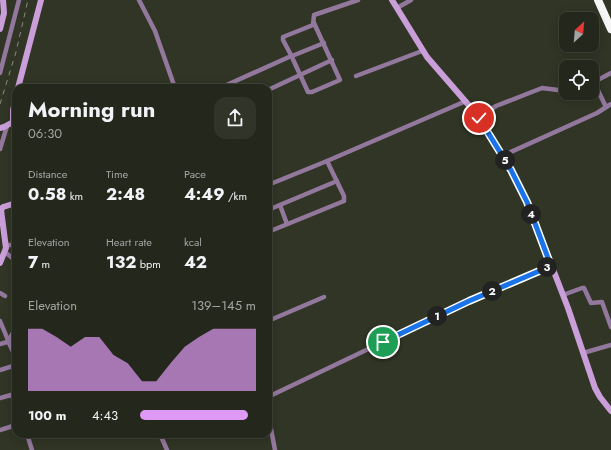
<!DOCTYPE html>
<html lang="en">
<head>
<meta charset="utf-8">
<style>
  body { margin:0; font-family:Jost,sans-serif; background:#303429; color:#f1f3f6; height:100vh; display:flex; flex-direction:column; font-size:15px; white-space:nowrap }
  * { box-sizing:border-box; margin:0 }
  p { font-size:13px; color:#a3a6a3 }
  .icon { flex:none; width:22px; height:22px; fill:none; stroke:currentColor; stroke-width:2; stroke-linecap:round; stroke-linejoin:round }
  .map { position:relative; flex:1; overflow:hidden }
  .side { position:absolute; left:12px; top:84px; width:260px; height:354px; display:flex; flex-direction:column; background:#24281c; border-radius:12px; box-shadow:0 2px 10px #0003,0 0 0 1px #41443b }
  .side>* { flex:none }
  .needle { width:26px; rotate:26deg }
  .tools { position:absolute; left:559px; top:12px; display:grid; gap:8px }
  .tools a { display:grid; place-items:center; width:40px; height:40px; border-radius:8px; background:#24281c; box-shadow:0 2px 10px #0003,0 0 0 1px #41443b; font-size:20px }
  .pin { position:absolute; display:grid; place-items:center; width:34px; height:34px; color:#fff; margin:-17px; border:2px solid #fff; border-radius:50%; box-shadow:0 1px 4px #0007 }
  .km { position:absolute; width:20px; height:20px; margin:-10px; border-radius:50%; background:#222; color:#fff; font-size:11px; line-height:20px; text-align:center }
  .round { display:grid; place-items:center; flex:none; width:42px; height:42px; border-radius:12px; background:#303429 }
  .overview { display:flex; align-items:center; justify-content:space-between; height:68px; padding:0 16px }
  h1 { font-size:22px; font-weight:700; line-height:30px }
  .figures { display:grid; grid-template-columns:repeat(3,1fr); gap:6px; height:68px; padding:4px 16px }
  .figures div { display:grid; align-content:center }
  .figures b { font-size:17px; font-weight:700 }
  .figures small { font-size:11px; font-weight:400 }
  .figures p { font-size:11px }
  .chart { height:112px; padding:8px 16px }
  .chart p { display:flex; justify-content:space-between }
  .chart svg { width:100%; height:72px; margin-top:4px; fill:#dd99f4; opacity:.7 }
  ul { padding:0 16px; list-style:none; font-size:13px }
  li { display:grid; grid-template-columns:64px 48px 1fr; align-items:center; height:30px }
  li i { height:10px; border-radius:5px; background:#dd99f4 }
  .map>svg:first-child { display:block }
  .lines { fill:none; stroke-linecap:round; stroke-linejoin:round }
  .street { stroke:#93789d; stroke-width:4.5 }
  .secondary { stroke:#ca9fd9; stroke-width:6 }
  .highway { stroke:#f5f5f5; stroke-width:8 }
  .rail { stroke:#878c7f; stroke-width:1; stroke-dasharray:5 5; stroke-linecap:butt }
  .route-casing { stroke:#fff; stroke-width:8 }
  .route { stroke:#1a73e8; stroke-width:5 }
</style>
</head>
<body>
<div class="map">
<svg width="611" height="450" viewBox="0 0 611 450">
  <rect width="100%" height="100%" fill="#303525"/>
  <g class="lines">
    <g class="street">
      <path d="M139,0L155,31L175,88"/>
      <path d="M397,8L411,0"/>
      <path d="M291,55L308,92H312L340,80L314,23"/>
      <path d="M292,56L324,43"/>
      <path d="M0,73L19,0"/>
      <path d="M356,76L422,51"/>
      <path d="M594,82L606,107"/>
      <path d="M592,83L611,73"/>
      <path d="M220,88L289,57L291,55L283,40V37L313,25L314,15L358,0"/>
      <path d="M268,90L332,60"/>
      <path d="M479,117L496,106L542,88L566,91"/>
      <path d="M0,149L7,126"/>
      <path d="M502,156L597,113L611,104"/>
      <path d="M268,185L327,161L466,101"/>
      <path d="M280,205L287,224"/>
      <path d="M268,210L337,181"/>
      <path d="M268,232L344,201V196L327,161"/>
      <path d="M6,245H11L16,243"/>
      <path d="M5,252L16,261"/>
      <path d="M0,293L5,296"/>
      <path d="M563,295L582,288H584L591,303L602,302L611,327"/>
      <path d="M0,321L8,340L7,342L0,344"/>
      <path d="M268,321L324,297"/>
      <path d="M8,341L16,358"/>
      <path d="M8,342L16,327"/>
      <path d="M583,353L611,345"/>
      <path d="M0,370L16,365"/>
      <path d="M268,395H272L469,301L551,266"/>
      <path d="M0,398L11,395L16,402"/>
      <path d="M268,413L275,450"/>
      <path d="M0,430L16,425"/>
      <path d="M27,434L32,450"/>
      <path d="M160,434L167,450"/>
    </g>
    <g class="secondary">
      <path d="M392,0L427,57L479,117L518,183L527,202L568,308L595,388L600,397L611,411"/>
      <path d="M0,29L4,13L3,0"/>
      <path d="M18,88L41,0"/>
      <path d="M13,122V110L16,98"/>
      <path d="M0,128L4,127L13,122L16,123"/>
      <path d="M0,263L6,248L1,210L3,207L16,203"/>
    </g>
    <path class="highway" d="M598,0L611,29"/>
    <path class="rail" d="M0,104L16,52L28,0"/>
  </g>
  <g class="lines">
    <defs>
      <path id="route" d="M383,342L469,301L551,266L527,202L511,170L479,118"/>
    </defs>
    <use href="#route" class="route-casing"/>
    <use href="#route" class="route"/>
  </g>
</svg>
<div class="tools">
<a><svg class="needle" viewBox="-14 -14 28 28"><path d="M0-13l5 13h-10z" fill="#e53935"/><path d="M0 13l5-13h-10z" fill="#a3a6a3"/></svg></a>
<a><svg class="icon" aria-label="locate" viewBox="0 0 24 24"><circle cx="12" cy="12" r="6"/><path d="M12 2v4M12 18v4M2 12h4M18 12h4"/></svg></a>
</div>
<div class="pin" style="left:383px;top:342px;background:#1e9e55"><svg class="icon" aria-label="arrive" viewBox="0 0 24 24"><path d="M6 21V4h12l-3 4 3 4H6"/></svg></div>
<div class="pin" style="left:479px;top:118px;background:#d93025"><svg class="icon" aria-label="check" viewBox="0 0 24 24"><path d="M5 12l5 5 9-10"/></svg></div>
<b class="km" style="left:437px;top:316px">1</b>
<b class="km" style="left:492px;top:291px">2</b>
<b class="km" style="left:547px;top:267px">3</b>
<b class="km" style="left:531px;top:214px">4</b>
<b class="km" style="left:505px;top:160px">5</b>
<section class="side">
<div class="overview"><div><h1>Morning run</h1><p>06:30</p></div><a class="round"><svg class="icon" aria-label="share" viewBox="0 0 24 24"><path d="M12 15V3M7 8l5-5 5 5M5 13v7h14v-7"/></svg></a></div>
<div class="figures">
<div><p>Distance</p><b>0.58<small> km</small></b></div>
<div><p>Time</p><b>2:48</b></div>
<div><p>Pace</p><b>4:49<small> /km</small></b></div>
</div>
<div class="figures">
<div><p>Elevation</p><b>7<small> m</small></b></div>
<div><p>Heart rate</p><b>132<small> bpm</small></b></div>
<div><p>kcal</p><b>42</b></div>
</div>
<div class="chart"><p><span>Elevation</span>139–145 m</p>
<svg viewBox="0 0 160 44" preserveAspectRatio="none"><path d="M0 44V6L10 6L20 11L30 17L40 11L50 11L60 22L70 27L80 38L90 38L100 27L110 17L120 11L130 6L140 6L150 6L160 6V44z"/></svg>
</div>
<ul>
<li><b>100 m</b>4:43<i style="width:93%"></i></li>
</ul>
</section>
</div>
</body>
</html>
